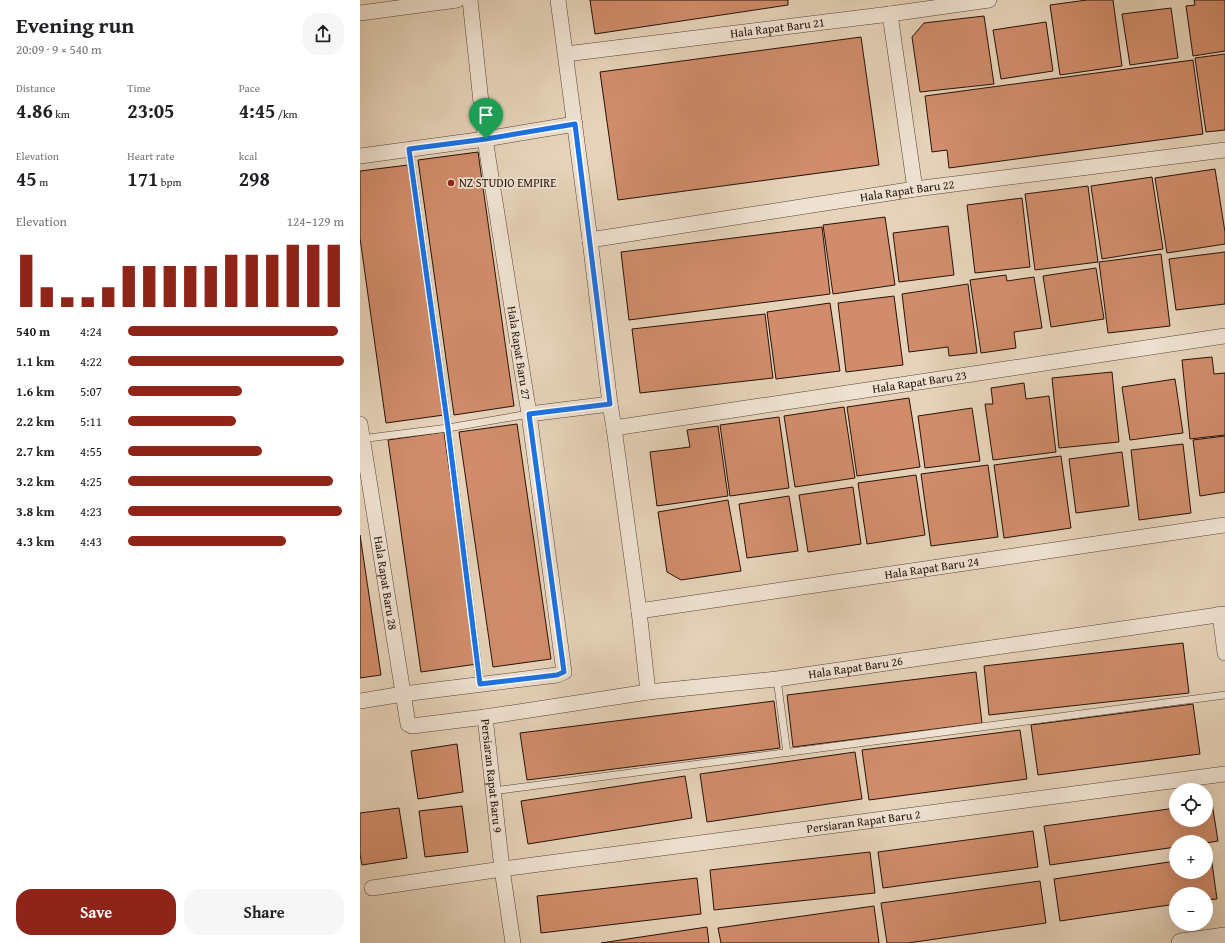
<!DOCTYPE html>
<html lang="en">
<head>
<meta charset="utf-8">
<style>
  body { margin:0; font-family:"Gentium Book Plus",serif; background:#f6f6f6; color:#202124; height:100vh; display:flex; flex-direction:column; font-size:15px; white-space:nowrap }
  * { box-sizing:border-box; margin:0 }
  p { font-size:13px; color:#757577 }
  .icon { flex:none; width:22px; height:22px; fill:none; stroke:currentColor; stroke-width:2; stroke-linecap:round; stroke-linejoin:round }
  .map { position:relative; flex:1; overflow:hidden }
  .sheet { display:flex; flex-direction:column; background:#fff; width:360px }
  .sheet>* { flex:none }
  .tools { position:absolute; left:809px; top:783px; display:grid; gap:8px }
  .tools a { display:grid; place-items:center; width:44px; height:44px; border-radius:50%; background:#fff; box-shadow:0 4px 16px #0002; font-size:20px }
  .pin { position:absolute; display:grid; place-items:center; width:34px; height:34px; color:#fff; margin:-41px -17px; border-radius:50% 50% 50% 0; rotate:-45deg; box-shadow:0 0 4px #0007 }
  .pin .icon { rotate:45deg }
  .round { display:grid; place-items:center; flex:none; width:42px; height:42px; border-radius:16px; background:#f6f6f6 }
  .summary { display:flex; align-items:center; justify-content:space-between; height:68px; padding:0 16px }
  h1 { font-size:22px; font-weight:600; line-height:30px }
  .stats { display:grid; grid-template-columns:repeat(3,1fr); gap:6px; height:68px; padding:4px 16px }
  .stats div { display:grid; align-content:center }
  .stats b { font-size:20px; font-weight:600 }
  .stats small { font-size:11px; font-weight:400 }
  .stats p { font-size:11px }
  .chart { height:112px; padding:8px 16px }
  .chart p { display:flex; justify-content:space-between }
  .chart svg { width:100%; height:72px; margin-top:4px; stroke:#8f2418; stroke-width:6 }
  .primary-button { display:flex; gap:8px; margin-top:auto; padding:8px 16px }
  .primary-button a { flex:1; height:46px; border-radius:16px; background:#8f2418; color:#fff; font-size:16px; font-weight:600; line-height:46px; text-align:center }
  .primary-button a+a { background:#f6f6f6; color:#202124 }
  ul { padding:0 16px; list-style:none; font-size:13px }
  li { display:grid; grid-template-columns:64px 48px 1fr; align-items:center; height:30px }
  li i { height:10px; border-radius:5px; background:#8f2418 }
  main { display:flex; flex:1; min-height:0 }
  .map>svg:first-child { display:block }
  .building { fill:#d18d6b; stroke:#261109 }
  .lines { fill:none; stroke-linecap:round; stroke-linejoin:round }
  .service-casing { stroke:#564235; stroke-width:8 }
  .minor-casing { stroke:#564235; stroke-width:16 }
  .tertiary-casing { stroke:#564235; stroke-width:20 }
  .service { stroke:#efe2d2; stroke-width:7 }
  .minor { stroke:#efe2d2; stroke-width:15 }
  .tertiary { stroke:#efe2d2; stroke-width:19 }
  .route-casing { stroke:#fff; stroke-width:8 }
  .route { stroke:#1a73e8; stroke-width:5 }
  .poi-dot { fill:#8f2418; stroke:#efe2d2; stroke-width:1.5 }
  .labels { text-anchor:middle; stroke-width:3.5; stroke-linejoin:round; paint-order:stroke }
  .street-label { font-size:12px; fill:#261109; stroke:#efe2d2 }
  .poi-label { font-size:12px; fill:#261109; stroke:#efe2d2; text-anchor:start }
</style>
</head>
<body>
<main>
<section class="sheet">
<div class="summary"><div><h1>Evening run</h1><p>20:09 · 9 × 540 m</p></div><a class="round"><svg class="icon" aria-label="share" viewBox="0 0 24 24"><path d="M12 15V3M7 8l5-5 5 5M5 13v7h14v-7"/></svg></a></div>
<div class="stats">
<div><p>Distance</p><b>4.86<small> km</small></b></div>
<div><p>Time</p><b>23:05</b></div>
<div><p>Pace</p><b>4:45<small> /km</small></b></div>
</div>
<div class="stats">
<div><p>Elevation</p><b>45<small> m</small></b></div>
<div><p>Heart rate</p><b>171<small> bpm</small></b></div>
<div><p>kcal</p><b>298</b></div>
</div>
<div class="chart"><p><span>Elevation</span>124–129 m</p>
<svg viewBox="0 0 160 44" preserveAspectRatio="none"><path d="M5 44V12M15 44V32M25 44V38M35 44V38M45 44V32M55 44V19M65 44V19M75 44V19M85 44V19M95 44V19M105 44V12M115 44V12M125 44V12M135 44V6M145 44V6M155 44V6"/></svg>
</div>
<ul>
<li><b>540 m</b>4:24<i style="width:97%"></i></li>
<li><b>1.1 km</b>4:22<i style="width:100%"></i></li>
<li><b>1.6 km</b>5:07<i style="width:53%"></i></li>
<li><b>2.2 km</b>5:11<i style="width:50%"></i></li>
<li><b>2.7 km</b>4:55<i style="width:62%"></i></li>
<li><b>3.2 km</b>4:25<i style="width:95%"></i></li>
<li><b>3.8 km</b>4:23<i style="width:99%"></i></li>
<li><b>4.3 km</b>4:43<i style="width:73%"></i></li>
</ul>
<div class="primary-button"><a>Save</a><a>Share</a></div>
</section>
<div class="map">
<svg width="865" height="943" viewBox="0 0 865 943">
  <rect width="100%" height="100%" fill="#e6d3b9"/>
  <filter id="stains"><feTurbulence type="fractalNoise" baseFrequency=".005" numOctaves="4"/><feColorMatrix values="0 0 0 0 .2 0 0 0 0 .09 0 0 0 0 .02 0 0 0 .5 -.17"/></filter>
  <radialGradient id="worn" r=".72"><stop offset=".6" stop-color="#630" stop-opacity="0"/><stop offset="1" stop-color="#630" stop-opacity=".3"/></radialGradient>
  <g class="building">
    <path d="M230,0H428V5L235,34Z"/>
    <path d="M727,0H753L762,66L700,75L690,5Z"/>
    <path d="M834,0H865V51L833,56L826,6L835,5Z"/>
    <path d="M811,8L818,58L770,65L762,14Z"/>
    <path d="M624,16L634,84L560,92L552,37L564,23Z"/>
    <path d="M686,22L693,71L641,79L633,30Z"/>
    <path d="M501,37L519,165L258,200L240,72Z"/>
    <path d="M865,54V130L846,132L835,58Z"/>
    <path d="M833,60L843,134L589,168L587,150L572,152L565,96Z"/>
    <path d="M118,152L154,406L94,415L58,160Z"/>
    <path d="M48,165L84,415L26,423L0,238V171Z"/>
    <path d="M855,169L865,232V244L807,253L795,178Z"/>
    <path d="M792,177L803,249L742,259L731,186Z"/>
    <path d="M728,186L738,262L675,270L665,194Z"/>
    <path d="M662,198L670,267L615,273L607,205Z"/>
    <path d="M525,217L535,285L473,294L463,225Z"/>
    <path d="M588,226L594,275L539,282L533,233Z"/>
    <path d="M462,227L470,294L269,320L261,252Z"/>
    <path d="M865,252V304L816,310L809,259Z"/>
    <path d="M801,254L810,326L748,333L739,262Z"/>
    <path d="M736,268L744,319L691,327L683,276Z"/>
    <path d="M646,275L647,281L674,277L682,328L654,332L656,348L621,353L610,280Z"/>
    <path d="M608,284L617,353L589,356L588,347L549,352L542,294Z"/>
    <path d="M534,296L543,365L486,372L478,303Z"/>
    <path d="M470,303L480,371L416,379L407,312Z"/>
    <path d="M405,314L413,378L280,393L272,329Z"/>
    <path d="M852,357L854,374L865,373V435L830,439L822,360Z"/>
    <path d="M752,372L759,442L699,448L692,378Z"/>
    <path d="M815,379L823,433L770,440L762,387Z"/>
    <path d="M664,383L666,399L689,396L696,452L633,460L625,404H633L631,388Z"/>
    <path d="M549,398L560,467L497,476L487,407Z"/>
    <path d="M484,407L495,478L435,487L424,416Z"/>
    <path d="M612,408L620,461L565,468L558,416Z"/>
    <path d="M419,417L429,488L370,496L360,425Z"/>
    <path d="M157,424L191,659L133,667L99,432Z"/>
    <path d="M358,426L368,496L297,506L290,452L330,447L327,430Z"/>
    <path d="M84,432L117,664L61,672L28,440Z"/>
    <path d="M865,436V492L840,496L833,440Z"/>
    <path d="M823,444L831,513L779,520L771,450Z"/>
    <path d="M762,452L769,506L716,513L709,459Z"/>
    <path d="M701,456L711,528L644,538L634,465Z"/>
    <path d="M628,465L638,537L571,546L561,474Z"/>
    <path d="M556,475L565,535L507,544L498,483Z"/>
    <path d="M493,487L501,544L448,552L439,495Z"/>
    <path d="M429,496L438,551L387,558L379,504Z"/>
    <path d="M368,500L381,571L321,580L307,572L298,512Z"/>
    <path d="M0,535L21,675L0,678Z"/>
    <path d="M823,643L829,693L629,715L624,666Z"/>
    <path d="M616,672L622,723L433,747L427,695Z"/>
    <path d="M414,701L420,748L167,780L160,733Z"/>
    <path d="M833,704L840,754L678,775L671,725Z"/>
    <path d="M660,730L667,779L509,800L502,750Z"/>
    <path d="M97,744L103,792L58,799L51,751Z"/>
    <path d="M495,752L502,799L347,822L340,774Z"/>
    <path d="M325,776L332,818L168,844L161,801Z"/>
    <path d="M852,803L858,841L846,843L816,842V847L690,865L684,826L816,808V820H846V804Z"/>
    <path d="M102,806L108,852L65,857L59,811Z"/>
    <path d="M39,808L47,858L2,865L0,854V813Z"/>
    <path d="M673,831L678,867L523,888L518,852Z"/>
    <path d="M510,852L515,893L354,910L350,870Z"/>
    <path d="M851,856L857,899L846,900V894H816V904L700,921L694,879L816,861V872H846V857Z"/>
    <path d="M337,878L341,914L181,933L177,896Z"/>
    <path d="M680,881L686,923L548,943H527L521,903Z"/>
    <path d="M514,906L519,943H361L358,928Z"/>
    <path d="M347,927L349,943H241Z"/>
  </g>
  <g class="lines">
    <defs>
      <g id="service">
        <path d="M49,149L88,428L120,684"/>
        <path d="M0,439L88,428L169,414"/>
        <path d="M417,679L427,753"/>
        <path d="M133,791L865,695"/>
      </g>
      <g id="minor">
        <path d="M198,0L230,240L250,404L254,428L279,611L288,692"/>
        <path d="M0,13L97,0"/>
        <path d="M530,14L555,189"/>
        <path id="s1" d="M206,54L530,14L629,0"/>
        <path d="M0,156L125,139L215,124"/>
        <path id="s2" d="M230,240L555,189L865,150"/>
        <path d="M169,414L250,404"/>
        <path id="s3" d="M0,424L48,724L52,726L125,717L142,869L153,943"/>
        <path id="s4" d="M254,428L865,336"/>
        <path id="s5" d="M279,611L865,525"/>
        <path d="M860,614L865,653"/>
        <path d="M0,701L43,694L197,675L204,672L169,414L125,139L110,0"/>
        <path id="s6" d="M125,717L288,692L417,679L865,614"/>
        <path id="s7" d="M12,888L142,869L865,774"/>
      </g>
      <path id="tertiary" d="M821,943L865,937"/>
    </defs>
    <use href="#service" class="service-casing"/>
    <use href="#minor" class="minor-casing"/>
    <use href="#tertiary" class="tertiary-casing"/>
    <use href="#service" class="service"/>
    <use href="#minor" class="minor"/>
    <use href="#tertiary" class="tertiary"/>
  </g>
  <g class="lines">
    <defs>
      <path id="route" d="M215,124L250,404L169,414L204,672L197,675L120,684L88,428L49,149L126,139Z"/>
    </defs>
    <use href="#route" class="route-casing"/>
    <use href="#route" class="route"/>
  </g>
  <circle class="poi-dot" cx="91" cy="183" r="4"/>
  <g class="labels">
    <g class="street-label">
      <text dy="4" stroke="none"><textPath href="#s1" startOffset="213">Hala Rapat Baru 21</textPath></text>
      <text dy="4" stroke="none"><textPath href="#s2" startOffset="321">Hala Rapat Baru 22</textPath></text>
      <text transform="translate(159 353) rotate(81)" y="4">Hala Rapat Baru 27</text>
      <text dy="4" stroke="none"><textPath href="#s4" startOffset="309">Hala Rapat Baru 23</textPath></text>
      <text dy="4" stroke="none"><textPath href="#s5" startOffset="296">Hala Rapat Baru 24</textPath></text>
      <text dy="4" stroke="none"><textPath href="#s3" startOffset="161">Hala Rapat Baru 28</textPath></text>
      <text dy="4" stroke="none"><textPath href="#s6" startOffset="374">Hala Rapat Baru 26</textPath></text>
      <text dy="4" stroke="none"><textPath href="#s3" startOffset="441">Persiaran Rapat Baru 9</textPath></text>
      <text dy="4" stroke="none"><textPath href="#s7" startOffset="496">Persiaran Rapat Baru 2</textPath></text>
    </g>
    <g class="poi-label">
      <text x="99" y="187">NZ STUDIO EMPIRE</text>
    </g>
  </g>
  <rect width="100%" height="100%" filter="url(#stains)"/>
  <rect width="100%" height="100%" fill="url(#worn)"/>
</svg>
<div class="tools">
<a><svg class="icon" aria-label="locate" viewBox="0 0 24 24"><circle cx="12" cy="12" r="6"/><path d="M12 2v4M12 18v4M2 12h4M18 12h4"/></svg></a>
<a>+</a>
<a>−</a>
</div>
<div class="pin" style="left:126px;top:139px;background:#1e9e55"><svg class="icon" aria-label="arrive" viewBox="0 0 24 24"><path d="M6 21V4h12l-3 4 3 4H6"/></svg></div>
</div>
</main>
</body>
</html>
